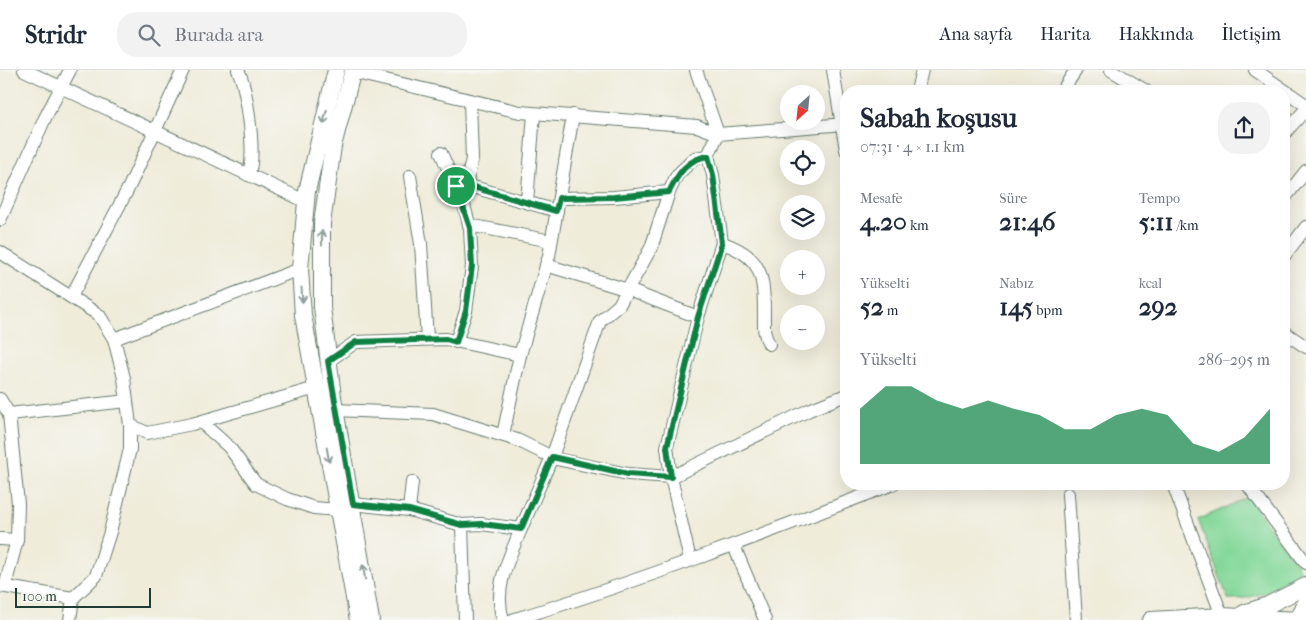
<!DOCTYPE html>
<html lang="tr">
<head>
<meta charset="utf-8">
<style>
  body { margin:0; font-family:"IM FELL French Canon",serif; background:#f2f2f3; color:#1f2937; height:100vh; display:flex; flex-direction:column; font-size:19px; white-space:nowrap }
  * { box-sizing:border-box; margin:0 }
  p { font-size:16px; color:#747a83 }
  .icon { flex:none; width:28px; height:28px; fill:none; stroke:currentColor; stroke-width:2; stroke-linecap:round; stroke-linejoin:round }
  .map { position:relative; flex:1; overflow:hidden }
  .drawer { position:absolute; left:840px; top:15px; width:450px; height:405px; display:flex; flex-direction:column; background:#fff; border-radius:20px; box-shadow:0 5px 20px #0002 }
  .drawer>* { flex:none }
  .needle { width:32px; rotate:207deg }
  .buttons { position:absolute; left:780px; top:15px; display:grid; gap:10px }
  .buttons a { display:grid; place-items:center; width:45px; height:45px; border-radius:50%; background:#fff; box-shadow:0 5px 20px #0002; font-size:25px }
  .scale { position:absolute; left:15px; bottom:12px; width:136px; box-sizing:border-box; padding-left:5px; border:2px solid #1f3d34; border-top:0; font-size:14px; line-height:18px; white-space:nowrap; color:#1f3d34; -webkit-text-stroke:4px #f6f6f2; paint-order:stroke }
  .pin { position:absolute; display:grid; place-items:center; width:42px; height:42px; color:#fff; margin:-21px; border:2px solid #fff; border-radius:50%; box-shadow:0 1px 5px #0007 }
  .round { display:grid; place-items:center; flex:none; width:52px; height:52px; border-radius:20px; background:#f2f2f3 }
  .headline { display:flex; align-items:center; justify-content:space-between; height:85px; padding:0 20px }
  h1 { font-size:28px; font-weight:800; line-height:38px }
  .figures { display:grid; grid-template-columns:repeat(3,1fr); gap:8px; height:85px; padding:5px 20px }
  .figures div { display:grid; align-content:center }
  .figures b { font-size:25px; font-weight:800 }
  .figures small { font-size:14px; font-weight:400 }
  .figures p { font-size:14px }
  .chart { height:140px; padding:10px 20px }
  .chart p { display:flex; justify-content:space-between }
  .chart svg { width:100%; height:90px; margin-top:5px; fill:#0b8043; opacity:.7 }
  header { display:flex; align-items:center; gap:30px; box-sizing:border-box; height:70px; padding:0 25px; background:#fff; border-bottom:1px solid #e0e1e3 }
  header strong { font-size:24px }
  nav { display:flex; gap:28px; margin-inline-start:auto; font-size:18px }
  .search { width:350px; height:45px; background:#f2f2f3; display:flex; align-items:center; gap:12px; box-sizing:border-box; padding:0 18px; border-radius:20px; color:#747a83; font-size:19px }
  .map>svg:first-child { display:block }
  .green { fill:#84d89a; stroke:#528a67 }
  .lines { fill:none; stroke-linecap:round; stroke-linejoin:round }
  .minor-casing { stroke:#687a6e; stroke-width:14 }
  .major-casing { stroke:#687a6e; stroke-width:18 }
  .minor { stroke:#fff; stroke-width:12 }
  .major { stroke:#fff; stroke-width:16 }
  .oneway { stroke:#8f9e9a }
  .route-casing { stroke:#fff; stroke-width:10 }
  .route { stroke:#0b8043; stroke-width:6 }
</style>
</head>
<body>
<header>
<strong>Stridr</strong>
<div class="search"><svg class="icon" aria-label="search" viewBox="0 0 24 24"><circle cx="10" cy="10" r="6"/><path d="M15 15l6 6"/></svg>Burada ara</div>
<nav><a>Ana sayfa</a><a>Harita</a><a>Hakkında</a><a>İletişim</a></nav>
</header>
<div class="map">
<svg width="1306" height="550" viewBox="0 0 1306 550">
  <rect width="100%" height="100%" fill="#f6f6f2"/>
  <filter id="ink" filterUnits="userSpaceOnUse"><feTurbulence type="fractalNoise" baseFrequency=".02" numOctaves="2"/><feDisplacementMap in="SourceGraphic" scale="10" xChannelSelector="R" yChannelSelector="G"/><feConvolveMatrix kernelMatrix="1 2 1 2 8 2 1 2 1" color-interpolation-filters="sRGB"/></filter>
  <filter id="wash" filterUnits="userSpaceOnUse"><feTurbulence type="fractalNoise" baseFrequency=".0096" numOctaves="4" result="noise"/><feDisplacementMap in="SourceGraphic" scale="20" xChannelSelector="R" yChannelSelector="G"/><feGaussianBlur stdDeviation="1.12" result="paint"/><feColorMatrix in="noise" values="0 0 0 0 0 0 0 0 0 0 0 0 0 0 0 0 0 1.4 0 .05"/><feComposite in="paint" operator="in"/></filter>
  <g filter="url(#wash)">
    <rect width="100%" height="100%" fill="#efecda"/>
    <path class="green" d="M1248,427L1301,501C1276,517 1259,530 1228,529L1198,450Z"/>
  </g>
  <g filter="url(#ink)">
    <g class="lines">
      <defs>
        <g id="minor">
          <path d="M24,0L307,132"/>
          <path d="M238,0C247,17 257,89 248,105"/>
          <path d="M833,0L846,80"/>
          <path d="M1111,0L1146,21"/>
          <path d="M1255,0L1306,35"/>
          <path d="M352,2L520,42L697,56L718,64L846,54"/>
          <path d="M917,21L922,0"/>
          <path d="M1062,21L1076,0"/>
          <path d="M1284,64L1306,39"/>
          <path d="M441,83L464,135L470,158L472,196L466,241L456,272"/>
          <path d="M410,106L421,174L427,269"/>
          <path d="M466,115L472,89L470,31"/>
          <path d="M455,116L466,115L557,141"/>
          <path d="M559,128L614,127L669,122"/>
          <path d="M1284,129L1306,101"/>
          <path d="M527,132L534,44"/>
          <path d="M0,150L45,48L70,0"/>
          <path d="M469,155L551,171"/>
          <path d="M722,173C762,186 764,206 764,244C764,255 763,264 769,274"/>
          <path d="M0,182L99,245L114,269L124,308L130,355L147,363L192,354L316,318"/>
          <path d="M1284,186L1306,157"/>
          <path d="M546,195L628,220L698,247"/>
          <path d="M71,227L129,117L183,0"/>
          <path d="M1284,262L1306,277"/>
          <path d="M114,269L300,199"/>
          <path d="M328,291L356,272L446,269L520,285"/>
          <path d="M0,329L9,344L18,434L17,470L5,516"/>
          <path d="M335,340L433,344L517,370L556,389L628,404L671,407L809,340L846,325"/>
          <path d="M9,344L127,331"/>
          <path d="M201,352L229,377L256,414L287,429L314,438L338,440"/>
          <path d="M503,365L520,285L549,186L573,45"/>
          <path d="M1173,414L1222,546"/>
          <path d="M1247,414L1306,493"/>
          <path d="M1068,424L1076,550"/>
          <path d="M353,434L409,440L462,455L481,454L521,459L552,387L600,251L619,235L651,178L669,122L677,105L695,88L708,86L718,64L696,0"/>
          <path d="M409,440L412,412"/>
          <path d="M462,455L465,550"/>
          <path d="M0,469L17,470"/>
          <path d="M734,476L765,550"/>
          <path d="M690,490L671,407L667,377L698,247L722,173L713,105L708,86"/>
          <path d="M0,516L73,528L96,506L110,462L130,379V355"/>
          <path d="M70,550L73,528"/>
          <path d="M503,550C493,517 509,489 521,459"/>
          <path d="M512,550C641,511 767,463 893,414"/>
        </g>
        <g id="major">
          <path d="M336,0L307,121L300,199L303,245L358,550"/>
          <path d="M353,0L333,76L322,153V237L333,327L371,550"/>
          <path d="M1244,543L1268,535L1306,516"/>
          <path d="M1151,550L1222,546L1300,550"/>
          <path d="M1298,550L1306,532"/>
        </g>
      </defs>
      <use href="#minor" class="minor-casing"/>
      <use href="#major" class="major-casing"/>
      <use href="#minor" class="minor"/>
      <use href="#major" class="major"/>
    </g>
    <defs><path id="oneway-shaft" d="M-6 0H5M1.5-3L5.5 0L1.5 3" fill="none" stroke-width="1.6" stroke-linecap="round" stroke-linejoin="round" transform="scale(1.25)"/></defs>
    <g class="oneway">
      <use href="#oneway-shaft" transform="translate(325 47) rotate(104)"/>
      <use href="#oneway-shaft" transform="translate(322 168) rotate(-90)"/>
      <use href="#oneway-shaft" transform="translate(302 225) rotate(86)"/>
      <use href="#oneway-shaft" transform="translate(328 385) rotate(80)"/>
      <use href="#oneway-shaft" transform="translate(364 502) rotate(-99)"/>
    </g>
  </g>
  <g class="lines" filter="url(#ink)">
    <defs>
      <path id="route" d="M708,86L713,105L722,173L698,247L667,377L671,407L628,404L552,387L521,459L482,454L462,455L409,440L353,434L328,291L356,272L446,269L456,272L466,241L472,196L470,158L456,116L466,115L556,141L559,128L614,127L669,122C678,104 687,89 708,86Z"/>
    </defs>
    <use href="#route" class="route-casing"/>
    <use href="#route" class="route"/>
  </g>
</svg>
<div class="buttons">
<a><svg class="needle" viewBox="-14 -14 28 28"><path d="M0-13l5 13h-10z" fill="#e53935"/><path d="M0 13l5-13h-10z" fill="#747a83"/></svg></a>
<a><svg class="icon" aria-label="locate" viewBox="0 0 24 24"><circle cx="12" cy="12" r="6"/><path d="M12 2v4M12 18v4M2 12h4M18 12h4"/></svg></a>
<a><svg class="icon" aria-label="layers" viewBox="0 0 24 24"><path d="M12 4l9 5-9 5-9-5zM3 14l9 5 9-5"/></svg></a>
<a>+</a>
<a>−</a>
</div>
<div class="scale">100 m</div>
<div class="pin" style="left:456px;top:116px;background:#1e9e55"><svg class="icon" aria-label="arrive" viewBox="0 0 24 24"><path d="M6 21V4h12l-3 4 3 4H6"/></svg></div>
<section class="drawer">
<div class="headline"><div><h1>Sabah koşusu</h1><p>07:31 · 4 × 1.1 km</p></div><a class="round"><svg class="icon" aria-label="share" viewBox="0 0 24 24"><path d="M12 15V3M7 8l5-5 5 5M5 13v7h14v-7"/></svg></a></div>
<div class="figures">
<div><p>Mesafe</p><b>4.20<small> km</small></b></div>
<div><p>Süre</p><b>21:46</b></div>
<div><p>Tempo</p><b>5:11<small> /km</small></b></div>
</div>
<div class="figures">
<div><p>Yükselti</p><b>52<small> m</small></b></div>
<div><p>Nabız</p><b>145<small> bpm</small></b></div>
<div><p>kcal</p><b>292</b></div>
</div>
<div class="chart"><p><span>Yükselti</span>286–295 m</p>
<svg viewBox="0 0 160 44" preserveAspectRatio="none"><path d="M0 44V17L10 6L20 6L30 13L40 17L50 13L60 17L70 20L80 27L90 27L100 20L110 17L120 20L130 34L140 38L150 31L160 17V44z"/></svg>
</div>
</section>
</div>
</body>
</html>
